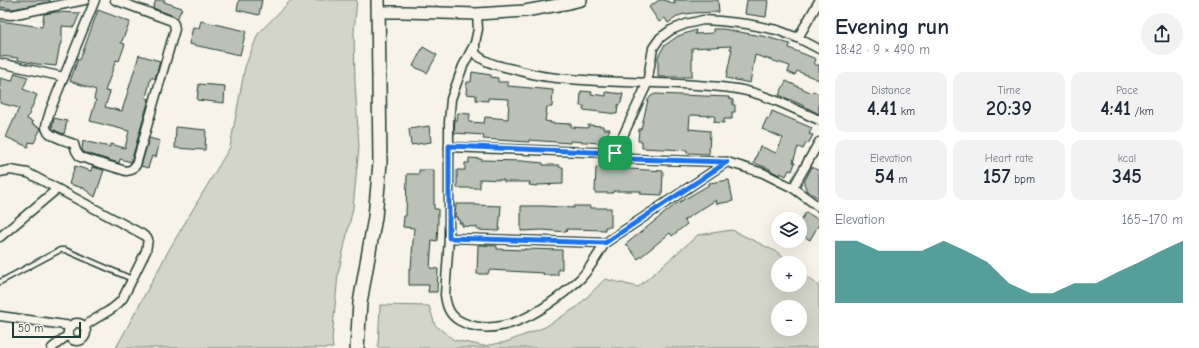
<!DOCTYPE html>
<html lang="en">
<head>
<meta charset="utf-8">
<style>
  body { margin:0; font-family:"Comic Neue",sans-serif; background:#f2f2f3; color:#1f2937; height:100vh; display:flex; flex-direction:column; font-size:15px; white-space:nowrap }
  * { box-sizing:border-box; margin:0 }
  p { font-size:13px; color:#747a83 }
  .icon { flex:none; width:22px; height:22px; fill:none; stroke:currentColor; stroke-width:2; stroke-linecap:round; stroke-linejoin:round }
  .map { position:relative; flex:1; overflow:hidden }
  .side { display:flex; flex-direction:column; background:#fff; width:380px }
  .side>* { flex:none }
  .tools { position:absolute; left:771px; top:212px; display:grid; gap:8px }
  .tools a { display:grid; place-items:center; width:36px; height:36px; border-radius:50%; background:#fff; box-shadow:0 4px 16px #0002; font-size:20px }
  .scale { position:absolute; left:12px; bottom:10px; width:69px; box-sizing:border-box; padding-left:4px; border:2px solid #1f3d34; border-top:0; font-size:11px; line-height:14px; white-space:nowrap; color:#1f3d34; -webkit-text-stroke:3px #f7f3e8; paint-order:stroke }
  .pin { position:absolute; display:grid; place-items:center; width:34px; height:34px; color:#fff; margin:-17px; border-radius:8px; box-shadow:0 2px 6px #0006 }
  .round { display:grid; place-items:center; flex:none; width:42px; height:42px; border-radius:21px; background:#f2f2f3 }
  .overview { display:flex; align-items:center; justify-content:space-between; height:68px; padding:0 16px }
  h1 { font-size:22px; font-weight:600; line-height:30px }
  .stats { display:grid; grid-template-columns:repeat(3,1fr); gap:6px; height:68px; padding:4px 16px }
  .stats div { display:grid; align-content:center; border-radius:10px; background:#f2f2f3; text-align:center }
  .stats b { font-size:20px; font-weight:600 }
  .stats small { font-size:11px; font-weight:400 }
  .stats p { font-size:11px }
  .chart { height:112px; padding:8px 16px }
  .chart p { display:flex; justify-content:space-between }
  .chart svg { width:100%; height:72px; margin-top:4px; fill:#0f766e; opacity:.7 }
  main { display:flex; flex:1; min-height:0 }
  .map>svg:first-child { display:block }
  .green { fill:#d3d5ca; stroke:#79897f; fill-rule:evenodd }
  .building { fill:#bbc1b6; stroke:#1f3d34 }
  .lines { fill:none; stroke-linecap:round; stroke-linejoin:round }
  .lane-casing { stroke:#1f3d34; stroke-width:7 }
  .street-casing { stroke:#1f3d34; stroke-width:11 }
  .secondary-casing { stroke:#1f3d34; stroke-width:14 }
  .primary-casing { stroke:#1f3d34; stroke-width:16 }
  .lane { stroke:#f7f3e8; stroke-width:4 }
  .street { stroke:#f7f3e8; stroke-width:8 }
  .secondary { stroke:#f7f3e8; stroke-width:11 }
  .primary { stroke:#f7f3e8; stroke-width:13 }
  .route-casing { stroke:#fff; stroke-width:8 }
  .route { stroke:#1a73e8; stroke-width:5 }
</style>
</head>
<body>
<main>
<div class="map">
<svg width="819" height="348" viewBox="0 0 819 348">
  <rect width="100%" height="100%" fill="#f7f3e8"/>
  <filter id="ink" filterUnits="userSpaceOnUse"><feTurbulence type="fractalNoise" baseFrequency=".025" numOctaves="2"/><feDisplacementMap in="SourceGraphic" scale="8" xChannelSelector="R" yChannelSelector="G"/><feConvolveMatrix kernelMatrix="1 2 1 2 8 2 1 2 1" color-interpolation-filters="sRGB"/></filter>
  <g filter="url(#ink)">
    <g class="green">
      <path d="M291,0H357L354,31L355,82L359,147L353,208L338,274L332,339L333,348H116L170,248L230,147L245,67L258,34Z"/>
      <path d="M732,230L777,252L790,263H778V285H800V271L819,286V348H378L380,305L429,306L435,325L454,340L484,346L506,342L545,327L577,307L605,279L638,287L698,235ZM778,307H800V329H778Z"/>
    </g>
    <g class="building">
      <path d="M0,0H50V2L13,9L0,7Z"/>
      <path d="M156,0H165L164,2L182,8L177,19L174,16L153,8Z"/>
      <path d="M239,0H262L259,15L237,10Z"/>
      <path d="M659,0H664L675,4L674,0H718L719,12L693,13L680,15L668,23L665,18L659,22L649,7Z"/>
      <path d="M747,0H768L766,17L745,14Z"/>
      <path d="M98,10L130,22L121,43L125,44L119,61L116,60L105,91L110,92L105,107L122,111L139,55L160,61L155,79L151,77L146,98L149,99L131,162L120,159L119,163L83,152L82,149L83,141L110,147V144L125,148L129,131L90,121L96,100L94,99L96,90L70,81L78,59L80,60Z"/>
      <path d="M56,12L80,13L74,27L62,26V44H60L56,66L37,64L17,60L18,58L0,56V21L42,27L44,14Z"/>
      <path d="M201,21L246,31L240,55L189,44L193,27L199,28Z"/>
      <path d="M713,29H723L767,37L790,44L789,48L816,59L814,65H819V80L797,71L795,75L788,72L790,66L755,55L750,83L726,78L732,49H730L731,46L692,48V77H658V57L664,46L678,36L696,30L695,34L713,33Z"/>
      <path d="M423,47L437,55L427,73L413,66Z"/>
      <path d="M472,72L491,75V77L498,78V82H508V86L553,90L552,107H547L545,121L551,122L550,123L571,124V127L588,128V125L603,126V129H610L605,139L601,138V143L570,141V143L529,140V142L513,141L483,139L484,135L454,133L455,120H457L458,113L470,114L469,122L484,123L485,117L508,119L509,99L488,98V101L476,100V95L466,94L467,82H471Z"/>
      <path d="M15,73L28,77L23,89L37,95L27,119L33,122L32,124L41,128L34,143L29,142L28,147L6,137L19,108L0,103V78L12,81Z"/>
      <path d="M786,81L812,93L813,91L819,94V114L800,104L779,95Z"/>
      <path d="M199,84L225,86L224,103L197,100Z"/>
      <path d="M581,91L592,92L591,94L606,96V92L623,94L621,103L618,105L617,114L583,110L584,106H580Z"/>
      <path d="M655,94L729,97V99L733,100V105H735V112H732V119H724V123L714,122L715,116L690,115L689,129L710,131L709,154L687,153V150L642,148V141H638L639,129H641L648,100L651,96Z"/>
      <path d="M772,111L812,128L809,134L813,135L808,144L806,143L803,149L798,147L793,162L795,163L792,171L789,170L786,176L780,173L779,175L770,170V169L754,163L760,146L776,153L783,138L762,129L767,118L769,119Z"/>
      <path d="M54,118L67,121L64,134L56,131L52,128Z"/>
      <path d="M429,126L431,142L411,145L409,129Z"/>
      <path d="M176,127L206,130L205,150L175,148Z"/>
      <path d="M149,138L160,141L156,157L152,156L148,168L141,166Z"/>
      <path d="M469,158L481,159V160L522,161L543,163V165H559V167H563V184L537,185V186L529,185L530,182H504V180L480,179V188H457V170H465V163H469Z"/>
      <path d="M75,166L91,171L92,167L104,170L95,197L83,188L69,184Z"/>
      <path d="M596,167L663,171L662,195L640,194L641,191H613V193H595Z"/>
      <path d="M812,167L819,171V198L807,191L804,184L805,180Z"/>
      <path d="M419,170H434V209H438V222L437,241L432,240L430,268L438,269L437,292H428L429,285H409V268H411L414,228L403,227L404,216H406L407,174H419Z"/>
      <path d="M729,180L733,201L717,204L716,200L684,220L687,224L672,236L670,233L638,259L626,244L676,204L709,185V183Z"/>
      <path d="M456,204H475V205L501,206L499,231L477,230V227L462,226V223H459L460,220H457V217H455Z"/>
      <path d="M521,206H544L574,208V206H590V208H611V227H605V230L567,229L566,232L543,230L521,231Z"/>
      <path d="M806,212L819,220V224L810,240L800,234V222Z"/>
      <path d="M478,245L497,246V249L524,250V249L562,250V269H558V275H543L544,273L489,270L488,274H477Z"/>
    </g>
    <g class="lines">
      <defs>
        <path id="lane" d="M0,282L60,250H65L132,279"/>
        <g id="street">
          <path d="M95,0L50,111C49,116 46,122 46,127C46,136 67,141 74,144L76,151L80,157L126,171L131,170L136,165L175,29L174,24L172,21L115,0"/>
          <path d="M0,14L11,15L85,0"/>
          <path d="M477,14L478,29L475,43V53C484,63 500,66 513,69C525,72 537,76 549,77C611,85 675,80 737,89C766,94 792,108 819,120"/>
          <path d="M798,38L819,1"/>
          <path d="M475,43L463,66L451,99L449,122V238L445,295C447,312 453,320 470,325C504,335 539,313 565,292C570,287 576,283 581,278C591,267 598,255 605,243"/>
          <path d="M0,63L64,77"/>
          <path d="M449,147L615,153L631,159L727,162L763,173L793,188L819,207"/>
          <path d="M615,153L647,84L653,48L660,38L671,30L686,24L703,20L720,21L747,24L777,30L798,38L819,49"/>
          <path d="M0,172L10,170L28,173L142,234L148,239L146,251L123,298C112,313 97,315 84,327"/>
          <path d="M793,188L819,142"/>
          <path d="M0,237L57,189"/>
          <path d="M449,238L605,243L727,162"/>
          <path d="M0,316L72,326"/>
          <circle cx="77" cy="332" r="9"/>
          <path d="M52,348L69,334"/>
        </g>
        <path id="secondary" d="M378,12H404L477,14L525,11L569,3L581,0"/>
        <path id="primary" d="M357,348L360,303L375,217L380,163L378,0"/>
      </defs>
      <use href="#lane" class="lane-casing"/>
      <use href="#street" class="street-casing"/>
      <use href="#secondary" class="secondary-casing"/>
      <use href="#primary" class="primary-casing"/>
      <use href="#lane" class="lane"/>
      <use href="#street" class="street"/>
      <use href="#secondary" class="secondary"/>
      <use href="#primary" class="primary"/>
    </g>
  </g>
  <g class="lines" filter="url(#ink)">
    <defs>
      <path id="route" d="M449,146L615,153L631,159L727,162L605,243L449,238Z"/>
    </defs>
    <use href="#route" class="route-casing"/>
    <use href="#route" class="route"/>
  </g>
</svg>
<div class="tools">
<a><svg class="icon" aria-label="layers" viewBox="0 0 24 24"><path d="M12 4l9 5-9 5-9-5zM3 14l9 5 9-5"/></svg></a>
<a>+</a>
<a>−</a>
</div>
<div class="scale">50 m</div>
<div class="pin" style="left:615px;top:153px;background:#1e9e55"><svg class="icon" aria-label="arrive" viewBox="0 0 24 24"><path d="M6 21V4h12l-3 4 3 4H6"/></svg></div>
</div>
<section class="side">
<div class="overview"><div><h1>Evening run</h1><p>18:42 · 9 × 490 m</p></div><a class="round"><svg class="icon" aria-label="share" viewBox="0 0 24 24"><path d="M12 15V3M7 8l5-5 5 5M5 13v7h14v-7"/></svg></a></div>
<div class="stats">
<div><p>Distance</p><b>4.41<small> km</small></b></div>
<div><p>Time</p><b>20:39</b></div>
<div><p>Pace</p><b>4:41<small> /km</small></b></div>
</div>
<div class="stats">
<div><p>Elevation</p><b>54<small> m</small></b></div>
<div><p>Heart rate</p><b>157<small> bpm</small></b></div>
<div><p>kcal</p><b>345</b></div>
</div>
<div class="chart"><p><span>Elevation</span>165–170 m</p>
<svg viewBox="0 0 160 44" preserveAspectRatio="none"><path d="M0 44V6L10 6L20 12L30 12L40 12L50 6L60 12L70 19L80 32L90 38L100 38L110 32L120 32L130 25L140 19L150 12L160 6V44z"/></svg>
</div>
</section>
</main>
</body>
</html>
